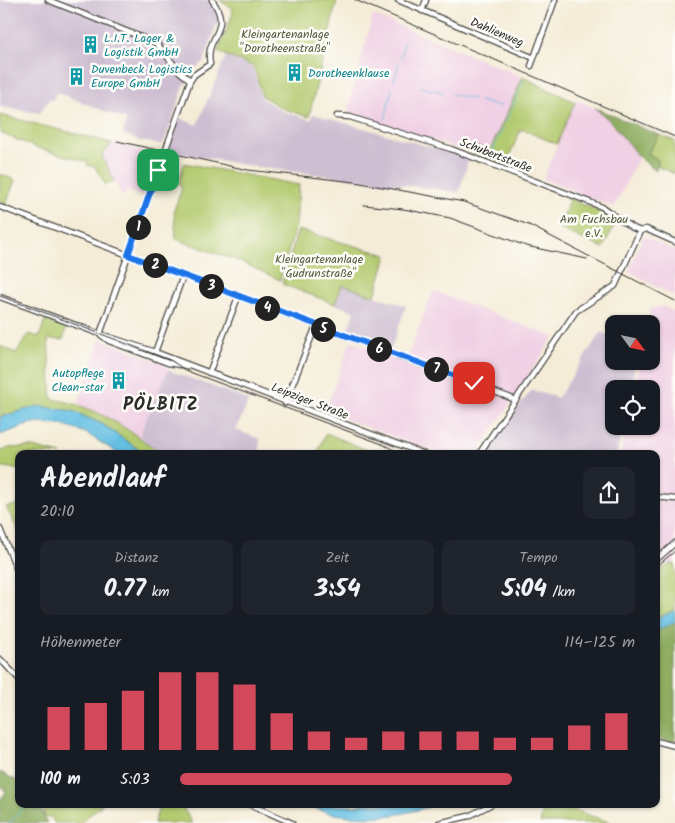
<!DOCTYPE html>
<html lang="de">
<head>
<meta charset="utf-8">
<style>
  body { margin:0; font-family:Kalam,sans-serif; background:#20242c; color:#f1f3f6; height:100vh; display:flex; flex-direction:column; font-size:19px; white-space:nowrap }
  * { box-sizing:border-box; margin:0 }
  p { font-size:16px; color:#9ea1a6 }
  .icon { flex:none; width:28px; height:28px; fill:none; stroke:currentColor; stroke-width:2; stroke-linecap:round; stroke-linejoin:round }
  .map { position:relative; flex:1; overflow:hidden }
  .drawer { position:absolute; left:15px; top:450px; width:645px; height:358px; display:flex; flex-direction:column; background:#171b24; border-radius:10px; box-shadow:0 1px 4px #0004 }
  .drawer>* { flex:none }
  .needle { width:32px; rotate:123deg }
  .buttons { position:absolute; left:605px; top:315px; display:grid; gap:10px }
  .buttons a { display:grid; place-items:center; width:55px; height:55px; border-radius:10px; background:#171b24; box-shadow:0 1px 4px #0004; font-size:25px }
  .pin { position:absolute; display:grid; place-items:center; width:42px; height:42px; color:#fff; margin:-21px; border-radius:10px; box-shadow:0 2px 8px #0006 }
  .km { position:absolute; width:25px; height:25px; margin:-12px; border-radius:50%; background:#222; color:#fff; font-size:14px; line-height:25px; text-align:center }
  .round { display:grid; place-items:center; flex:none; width:52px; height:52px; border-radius:10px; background:#20242c }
  .head { display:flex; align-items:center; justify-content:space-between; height:85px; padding:0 25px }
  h1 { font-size:28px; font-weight:800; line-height:38px }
  .metrics { display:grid; grid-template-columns:repeat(3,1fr); gap:8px; height:85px; padding:5px 25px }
  .metrics div { display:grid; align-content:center; border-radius:10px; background:#20242c; text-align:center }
  .metrics b { font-size:25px; font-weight:800 }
  .metrics small { font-size:14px; font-weight:400 }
  .metrics p { font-size:14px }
  .chart { height:140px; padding:10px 25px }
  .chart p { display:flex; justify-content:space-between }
  .chart svg { width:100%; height:90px; margin-top:5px; stroke:#d1495b; stroke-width:6 }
  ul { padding:0 25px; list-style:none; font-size:16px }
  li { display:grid; grid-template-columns:80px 60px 1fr; align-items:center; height:38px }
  li i { height:12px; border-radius:6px; background:#d1495b }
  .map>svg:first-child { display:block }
  .built { fill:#f0d0e4 }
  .industrial { fill:#cebed1 }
  .green { fill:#b4ca6f; stroke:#707a4d }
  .forest { fill:#8fae62; stroke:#5d6c46 }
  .water { fill:#65bfe2; stroke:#487586 }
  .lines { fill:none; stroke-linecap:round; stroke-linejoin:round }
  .stream { stroke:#65bfe2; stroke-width:1 }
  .minor-casing { stroke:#494845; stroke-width:7 }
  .minor { stroke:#fff; stroke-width:4.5 }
  .tram { stroke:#2b2b2b; stroke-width:1 }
  .rail { stroke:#2b2b2b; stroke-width:1 }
  .route-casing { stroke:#fff; stroke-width:10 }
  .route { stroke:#1a73e8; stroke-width:6 }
  .labels { text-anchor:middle; stroke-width:5; stroke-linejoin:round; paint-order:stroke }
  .street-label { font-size:12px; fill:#2b2b2b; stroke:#fdfcf7 }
  .park-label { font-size:12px; fill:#545b3f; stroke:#fdfcf7 }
  .culture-label { font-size:12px; fill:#0d838f; stroke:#fdfcf7; text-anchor:start }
  .district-label { font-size:18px; font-weight:bold; letter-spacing:1px; fill:#2b2b2b; stroke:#fdfcf7 }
</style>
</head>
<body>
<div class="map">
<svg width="675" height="823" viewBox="0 0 675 823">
  <rect width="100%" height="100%" fill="#fdfcf7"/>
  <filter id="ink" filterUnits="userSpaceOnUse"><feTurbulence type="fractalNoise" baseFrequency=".02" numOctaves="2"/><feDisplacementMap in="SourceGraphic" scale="10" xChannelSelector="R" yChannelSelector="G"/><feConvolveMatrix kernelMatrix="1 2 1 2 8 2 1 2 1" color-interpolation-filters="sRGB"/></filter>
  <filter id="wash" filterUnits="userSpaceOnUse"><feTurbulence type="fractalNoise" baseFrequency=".0096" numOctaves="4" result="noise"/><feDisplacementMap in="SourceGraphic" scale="20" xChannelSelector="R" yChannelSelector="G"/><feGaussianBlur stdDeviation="1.12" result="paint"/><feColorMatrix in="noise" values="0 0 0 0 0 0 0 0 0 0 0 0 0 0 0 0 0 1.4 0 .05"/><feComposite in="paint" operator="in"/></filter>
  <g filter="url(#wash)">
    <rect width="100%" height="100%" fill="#f4ecd7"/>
    <g class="built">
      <path d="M373,15L523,77L492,146L488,150L468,145L466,151L347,113Z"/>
      <path d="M579,101L595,108L609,120L639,157L614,207L543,179L575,102Z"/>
      <path d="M112,143L160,155L146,197L126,190L123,198L102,156Z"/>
      <path d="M644,236L675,251V297L628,271Z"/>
      <path d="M433,291L554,337L477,454H442L325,412L351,341L406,361Z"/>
      <path d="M663,306L675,313V564H671L656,562V454H621L626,426H651V389H634L640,361H651V324H647L650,309Z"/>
      <path d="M100,339L165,364L168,370L139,436L110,418L78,404Z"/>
    </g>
    <g class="industrial">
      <path d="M0,0H210L218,11L219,17L204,62L188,75L163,145L140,141L126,135L123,133L127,120L56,92L53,100H49L40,113L0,107Z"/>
      <path d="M226,56L253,68L261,98L282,111L311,120L313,114L469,158L459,192L257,167L168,151L179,118L197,125Z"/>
      <path d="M342,285L406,306L391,349L346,333L355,312L335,304Z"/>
      <path d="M601,332L614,337V361H636L630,389H614V426H622L617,454H487L506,423L532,390L558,398Z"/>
      <path d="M168,370L249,400L236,430L260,439L259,454H161L139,436Z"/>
    </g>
    <g class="green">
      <path d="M220,0H337L309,117L282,108L262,96L254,67L218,52L233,13L231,8Z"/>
      <path d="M523,77L575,102L557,144L521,129L506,164L466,151L468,145L487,149L492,146Z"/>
      <path d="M0,115L112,143L102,156L114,181L106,185L95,167L87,165L88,162L37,148L0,133Z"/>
      <path d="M659,135L675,141V174L658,167V160L648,153Z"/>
      <path d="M184,163L299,185L296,225L280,280L241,262L176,239L174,210L182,188L179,183Z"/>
      <path d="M0,174L15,180L6,205L0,203Z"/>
      <path d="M569,199L602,212L616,222L603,248L560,229Z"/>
      <path d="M298,230L387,255L375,296L342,285L335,304L282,284Z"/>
      <path d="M45,320L66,328L63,340L48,339L52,399C94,405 128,428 161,454H145L102,424L38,406L0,417V346L16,353L29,334L39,337Z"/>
      <path d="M326,433L377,454H317Z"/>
      <path d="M32,447L61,454H19V470L0,466V452L9,448Z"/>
      <path d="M19,501V532L6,507L17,505Z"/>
      <path d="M671,564H675V610L656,619V572Z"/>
      <path d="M42,804H103L80,823H54L52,817H45Z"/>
      <path d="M160,804H181L192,823H154Z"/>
      <path d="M544,804H556L612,823H540Z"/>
    </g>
    <g class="forest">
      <path d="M595,108L659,135L648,153L658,160L656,171L639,157L609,120Z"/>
      <path d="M675,622V743L656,738V631Z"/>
      <path d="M0,772L19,782V804H38L47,823H0V800L6,792L0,784Z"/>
    </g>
    <g class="water">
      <path d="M38,406L73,411L102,424L145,454H119L86,433L61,425L33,423L0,435V417Z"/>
      <path d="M675,610V622L656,631V619Z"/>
      <path d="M307,804L355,806L364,804H436C399,819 338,823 307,804Z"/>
    </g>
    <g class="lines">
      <g class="stream">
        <path d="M401,57L404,42"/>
        <path d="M394,81L399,63"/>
        <path d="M420,87L443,92"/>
        <path d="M451,94L473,99"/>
        <path d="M479,101L501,106"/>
        <path d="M385,119L392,89"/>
        <path d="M489,159L524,81"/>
        <path d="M9,823L27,804"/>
      </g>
    </g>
  </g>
  <g filter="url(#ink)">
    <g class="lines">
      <defs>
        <g id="minor">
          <path d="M48,0L156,43L180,72L190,80"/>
          <path d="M398,0L534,58"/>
          <path d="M422,11L426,0"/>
          <path d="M531,66L555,0"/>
          <path d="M337,116L350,117L451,149L561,191L602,207L631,227L640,231L615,286L576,311L479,454"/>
          <path d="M0,207L516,400"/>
          <path d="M640,231L646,229L675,242"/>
          <path d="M0,297L100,334L155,352L424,454"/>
          <path d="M100,334L190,81L194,75L210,64C204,36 234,30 212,0"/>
          <path d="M101,335L109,341L168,363L187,366"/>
          <path d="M155,352L183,276"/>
          <path d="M209,373L238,297"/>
          <path d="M285,403L316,326"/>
          <path d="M656,497L675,499"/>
          <path d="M0,529L19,575"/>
          <path d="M656,560L675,543"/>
          <path d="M0,659L19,679"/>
          <path d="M656,741L675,746"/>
          <path d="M249,804L292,823"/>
          <path d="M439,823L469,816L492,804"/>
        </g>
      </defs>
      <use href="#minor" class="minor-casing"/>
      <use href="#minor" class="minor"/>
      <path class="tram" d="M0,296L170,360L187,371L382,444L402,454"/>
      <g class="rail">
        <path d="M355,0L675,137"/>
        <path d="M117,141L248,170L355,182L464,202L529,225L675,301"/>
        <path d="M364,205L403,209L450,218L526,246L587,259"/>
        <path d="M656,567L675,551"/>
      </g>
    </g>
  </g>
  <g class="lines" filter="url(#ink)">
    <defs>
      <path id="route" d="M158,170L128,255L474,383"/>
    </defs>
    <use href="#route" class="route-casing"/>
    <use href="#route" class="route"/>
  </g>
  <defs>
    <symbol id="building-bare" viewBox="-9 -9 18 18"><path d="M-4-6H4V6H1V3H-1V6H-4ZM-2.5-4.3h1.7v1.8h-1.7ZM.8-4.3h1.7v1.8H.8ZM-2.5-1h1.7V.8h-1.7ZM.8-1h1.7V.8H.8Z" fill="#0f9aa8" stroke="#fdfcf7" stroke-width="2.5" paint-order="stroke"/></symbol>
  </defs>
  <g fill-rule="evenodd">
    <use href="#building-bare" x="78" y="32" width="25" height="25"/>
    <use href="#building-bare" x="282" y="60" width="25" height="25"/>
    <use href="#building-bare" x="64" y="64" width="25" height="25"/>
    <use href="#building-bare" x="106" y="368" width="25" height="25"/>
  </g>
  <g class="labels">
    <g class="street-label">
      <text transform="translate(497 32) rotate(23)" y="4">Dahlienweg</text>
      <text transform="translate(496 155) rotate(21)" y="4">Schubertstraße</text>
      <text transform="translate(310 401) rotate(21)" y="4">Leipziger Straße</text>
    </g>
    <g class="park-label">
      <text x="285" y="38">Kleingartenanlage<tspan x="285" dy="14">"Dorotheenstraße"</tspan></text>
      <text x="594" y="223">Am Fuchsbau<tspan x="594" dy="14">e.V.</tspan></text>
      <text x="319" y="263">Kleingartenanlage<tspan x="319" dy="14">"Gudrunstraße"</tspan></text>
    </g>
    <g class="culture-label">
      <text x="104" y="42">L.I.T. Lager &amp;<tspan x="104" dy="14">Logistik GmbH</tspan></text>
      <text x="91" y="73">Duvenbeck Logistics<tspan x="91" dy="14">Europe GmbH</tspan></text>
      <text x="308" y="77">Dorotheenklause</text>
      <text x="104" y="377" text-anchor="end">Autopflege<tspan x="104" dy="14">Clean-star</tspan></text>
    </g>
    <g class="district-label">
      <text x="161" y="410">PÖLBITZ</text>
    </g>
  </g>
</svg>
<div class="buttons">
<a><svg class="needle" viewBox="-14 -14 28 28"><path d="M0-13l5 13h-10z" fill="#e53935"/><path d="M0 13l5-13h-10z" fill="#9ea1a6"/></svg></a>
<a><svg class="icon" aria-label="locate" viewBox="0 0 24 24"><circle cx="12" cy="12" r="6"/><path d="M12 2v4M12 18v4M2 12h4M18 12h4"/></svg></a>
</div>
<div class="pin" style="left:158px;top:170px;background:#1e9e55"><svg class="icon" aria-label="arrive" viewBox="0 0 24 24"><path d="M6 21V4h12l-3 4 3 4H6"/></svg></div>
<div class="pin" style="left:474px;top:383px;background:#d93025"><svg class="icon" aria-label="check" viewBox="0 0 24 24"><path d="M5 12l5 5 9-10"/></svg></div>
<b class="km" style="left:138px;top:227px">1</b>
<b class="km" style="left:155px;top:265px">2</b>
<b class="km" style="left:211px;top:286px">3</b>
<b class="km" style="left:267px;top:308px">4</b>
<b class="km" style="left:323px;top:329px">5</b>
<b class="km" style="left:379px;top:349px">6</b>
<b class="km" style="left:436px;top:369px">7</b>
<section class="drawer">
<div class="head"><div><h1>Abendlauf</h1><p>20:10</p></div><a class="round"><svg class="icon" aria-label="share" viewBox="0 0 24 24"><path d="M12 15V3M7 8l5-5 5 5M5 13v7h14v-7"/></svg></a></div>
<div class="metrics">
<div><p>Distanz</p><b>0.77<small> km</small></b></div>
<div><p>Zeit</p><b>3:54</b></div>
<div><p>Tempo</p><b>5:04<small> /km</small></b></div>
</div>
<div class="chart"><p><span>Höhenmeter</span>114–125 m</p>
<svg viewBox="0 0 160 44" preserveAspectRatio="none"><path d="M5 44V23M15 44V21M25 44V15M35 44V6M45 44V6M55 44V12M65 44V26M75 44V35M85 44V38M95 44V35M105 44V35M115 44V35M125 44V38M135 44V38M145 44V32M155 44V26"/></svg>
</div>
<ul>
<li><b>100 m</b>5:03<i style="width:73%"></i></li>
</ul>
</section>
</div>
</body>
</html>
